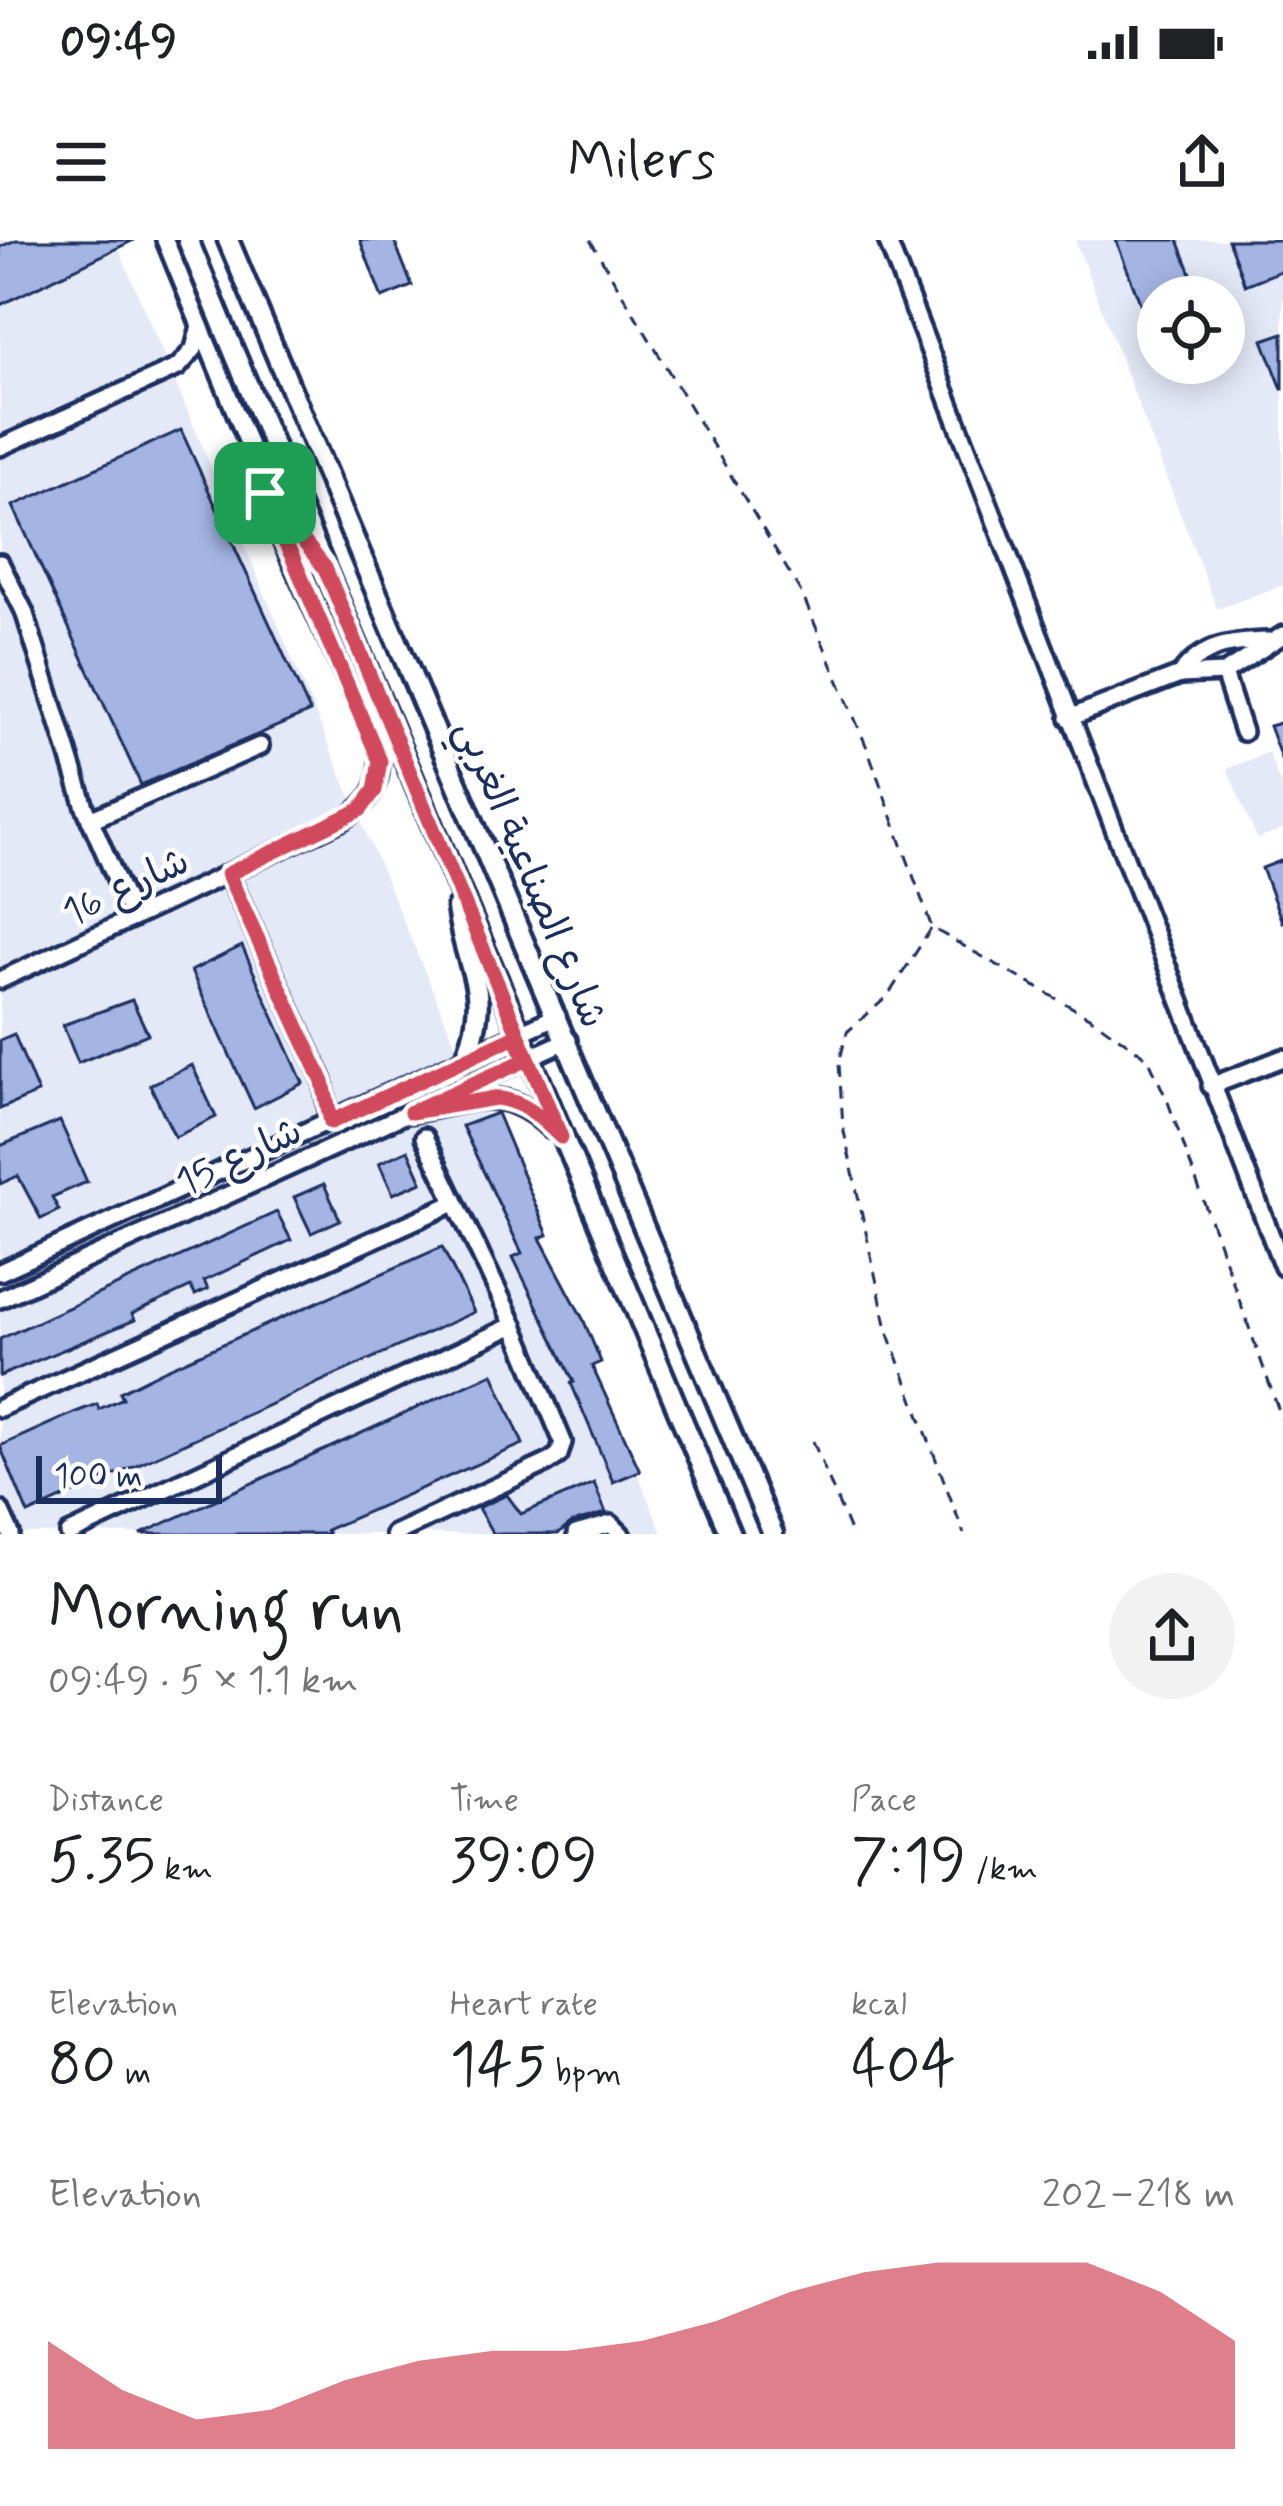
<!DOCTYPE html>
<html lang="en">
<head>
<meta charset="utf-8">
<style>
  body { margin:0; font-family:Mynerve,"Playpen Sans Arabic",sans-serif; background:#f2f2f2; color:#202124; height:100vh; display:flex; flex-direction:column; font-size:45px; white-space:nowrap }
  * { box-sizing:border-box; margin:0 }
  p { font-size:39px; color:#757577 }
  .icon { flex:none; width:66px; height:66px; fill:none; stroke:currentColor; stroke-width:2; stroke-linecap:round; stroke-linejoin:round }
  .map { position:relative; height:1294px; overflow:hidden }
  .drawer { display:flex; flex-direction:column; background:#fff; flex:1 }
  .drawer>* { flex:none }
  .tools { position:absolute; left:1137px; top:36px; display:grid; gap:24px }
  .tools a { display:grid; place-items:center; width:108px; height:108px; border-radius:50%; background:#fff; box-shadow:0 6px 30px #0003; font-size:60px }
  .scale { position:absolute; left:36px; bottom:30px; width:186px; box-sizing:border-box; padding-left:12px; border:6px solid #1b2f5e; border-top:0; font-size:33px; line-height:42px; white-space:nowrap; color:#1b2f5e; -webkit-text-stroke:9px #fff; paint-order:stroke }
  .pin { position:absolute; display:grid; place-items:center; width:102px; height:102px; color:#fff; margin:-51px; border-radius:24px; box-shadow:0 6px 18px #0006 }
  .round { display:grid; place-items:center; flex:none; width:126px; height:126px; border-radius:63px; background:#f2f2f2 }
  .overview { display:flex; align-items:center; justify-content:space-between; height:204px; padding:0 48px }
  h1 { font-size:66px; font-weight:600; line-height:90px }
  .metrics { display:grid; grid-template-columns:repeat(3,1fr); gap:18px; height:204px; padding:12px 48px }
  .metrics div { display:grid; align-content:center }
  .metrics b { font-size:60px; font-weight:600 }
  .metrics small { font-size:33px; font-weight:400 }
  .metrics p { font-size:33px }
  .chart { height:336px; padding:24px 48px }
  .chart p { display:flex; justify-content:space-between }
  .chart svg { width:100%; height:216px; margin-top:12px; fill:#d1495b; opacity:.7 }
  .status { display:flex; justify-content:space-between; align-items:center; height:84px; padding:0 60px; background:#fff; direction:ltr }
  .status svg { height:33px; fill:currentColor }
  header { display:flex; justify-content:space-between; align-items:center; height:156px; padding:0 48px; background:#fff; font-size:54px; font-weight:600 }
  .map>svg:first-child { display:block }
  .built { fill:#e4e9f7; fill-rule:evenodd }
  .building { fill:#a4b5e4; stroke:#1b2f5e; stroke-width:3 }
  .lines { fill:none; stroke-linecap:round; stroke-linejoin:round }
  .minor-casing { stroke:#1b2f5e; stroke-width:24 }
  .major-casing { stroke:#1b2f5e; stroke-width:27 }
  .path { stroke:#1b2f5e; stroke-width:3; stroke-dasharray:12 9; stroke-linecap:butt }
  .minor { stroke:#fff; stroke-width:15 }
  .major { stroke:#fff; stroke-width:18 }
  .route-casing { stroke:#fff; stroke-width:24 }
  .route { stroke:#d1495b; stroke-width:15 }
  .labels { text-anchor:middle; stroke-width:9; stroke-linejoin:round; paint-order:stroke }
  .street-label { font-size:39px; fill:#1b2f5e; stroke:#fff }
</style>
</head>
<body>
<div class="status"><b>09:49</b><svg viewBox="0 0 49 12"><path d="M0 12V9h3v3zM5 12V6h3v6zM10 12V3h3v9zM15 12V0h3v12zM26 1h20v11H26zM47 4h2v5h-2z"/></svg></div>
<header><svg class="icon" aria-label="menu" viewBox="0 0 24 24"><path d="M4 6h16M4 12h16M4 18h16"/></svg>Milers<svg class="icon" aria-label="share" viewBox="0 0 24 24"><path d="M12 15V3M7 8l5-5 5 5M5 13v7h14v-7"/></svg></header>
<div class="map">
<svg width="1283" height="1294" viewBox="0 0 1283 1294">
  <rect width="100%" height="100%" fill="#fff"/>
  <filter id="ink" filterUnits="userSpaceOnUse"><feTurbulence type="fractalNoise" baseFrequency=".00833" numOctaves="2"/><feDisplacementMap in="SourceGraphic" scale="24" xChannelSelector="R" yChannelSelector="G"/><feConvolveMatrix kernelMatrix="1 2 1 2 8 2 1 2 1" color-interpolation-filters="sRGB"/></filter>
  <g filter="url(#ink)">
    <g class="built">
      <path d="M0,0H115L663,1294H0Z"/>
      <path d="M1075,0H1283V345L1217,369ZM1158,57H1224V123H1158Z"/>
      <path d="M1268,512L1283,551V590L1257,599L1227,529Z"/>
    </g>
    <g class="building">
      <path d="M16,0H134L0,65V7Z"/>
      <path d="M360,0H394L412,46L382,58Z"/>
      <path d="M1116,0H1178L1200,57H1158V77L1147,81Z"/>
      <path d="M1228,0H1283V30L1245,45Z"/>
      <path d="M1283,93V149H1282L1263,100Z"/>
      <path d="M181,190L310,472L141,545L13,266Z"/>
      <path d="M1283,482V521H1282L1269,486Z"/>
      <path d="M1283,620V682H1282L1262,628Z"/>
      <path d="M242,706L303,843L254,868L191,731Z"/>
      <path d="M132,760L148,794L78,823L63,785Z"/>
      <path d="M14,794L38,853L0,869V800Z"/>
      <path d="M192,825L216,877L175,897L150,845Z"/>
      <path d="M497,873L548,995L540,998L583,1079L601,1122L592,1126L640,1231L613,1242L571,1143L574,1142L513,1017L522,1013L462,886Z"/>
      <path d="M60,881L87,942L52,957L59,970L41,979L18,936L0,944V906Z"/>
      <path d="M408,910L422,942L393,954L379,923Z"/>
      <path d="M324,944L340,980L311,993L294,957Z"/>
      <path d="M277,972L291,1000L204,1041L208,1049L195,1055L191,1047L132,1074L135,1080L0,1136V1099Z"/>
      <path d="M442,1007L474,1072L28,1274L0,1206L76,1172L97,1164L99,1169L123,1158L120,1152L162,1131Z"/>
      <path d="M493,1133L523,1204L326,1290L328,1294H141Z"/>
      <path d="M594,1243L606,1273L572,1283L558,1294H493L478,1268L507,1255L521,1274Z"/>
    </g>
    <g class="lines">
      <defs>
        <g id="minor">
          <path d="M887,0L1283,1027"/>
          <path d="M0,207L178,127L194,109L200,86"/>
          <path d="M0,323L24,371L85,567L133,678"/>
          <path d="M1224,433L1243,492"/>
          <path d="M1180,435C1203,404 1232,402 1269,401"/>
          <path d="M1069,478L1180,435L1224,433L1283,395"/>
          <path d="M90,580L260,506"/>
          <path d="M228,634L323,841L330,882"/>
          <path d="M0,740L343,580C372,563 385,540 377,506L269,273L257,225L165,0"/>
          <path d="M1211,846L1283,818"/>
          <path d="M0,1032L557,776"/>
          <path d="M0,1059L568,800"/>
          <path d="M0,1168L454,963"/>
          <path d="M0,1270L11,1294"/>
          <path d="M69,1294L514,1085"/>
          <path d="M394,1294L547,1223L559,1215L563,1202L514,1085L424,897"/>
          <path d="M576,1294L611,1284L621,1294"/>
        </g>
        <g id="major">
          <path d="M188,0C365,433 547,864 730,1294"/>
          <path d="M228,0L773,1294"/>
          <path d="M265,253L313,315"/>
          <path d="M457,668C466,736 493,746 466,818"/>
          <path d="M411,872C472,862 502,841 551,888"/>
        </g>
      </defs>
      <use href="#minor" class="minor-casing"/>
      <use href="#major" class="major-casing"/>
      <g class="path">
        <path d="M590,0L802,354L868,510L932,688L1096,781L1148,818L1168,862L1283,1182"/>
        <path d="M931,689L887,757L847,792L839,823L843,887L887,1089L964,1294"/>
        <path d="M813,1201L851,1294"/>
      </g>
      <use href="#minor" class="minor"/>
      <use href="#major" class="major"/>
    </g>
  </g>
  <g class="lines" filter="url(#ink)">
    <defs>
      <path id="route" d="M265,253L325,328L561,897C540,877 526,862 496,858L411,872L526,820L516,796L331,882L323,842L228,634L360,570L375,550L380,521L292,316L269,273L265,253"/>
    </defs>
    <use href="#route" class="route-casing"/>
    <use href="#route" class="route"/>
  </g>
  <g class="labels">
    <g class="street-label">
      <text transform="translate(533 633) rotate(67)" y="14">شارع الصناعية الغربي</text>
      <text transform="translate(125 645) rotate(-25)" y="14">شارع 16</text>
      <text transform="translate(238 915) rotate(-25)" y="14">شارع 15</text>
    </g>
  </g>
</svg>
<div class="tools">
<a><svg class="icon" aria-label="locate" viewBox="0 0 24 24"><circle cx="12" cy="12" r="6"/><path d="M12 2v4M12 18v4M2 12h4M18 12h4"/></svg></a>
</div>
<div class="scale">100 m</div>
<div class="pin" style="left:265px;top:253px;background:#1e9e55"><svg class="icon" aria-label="arrive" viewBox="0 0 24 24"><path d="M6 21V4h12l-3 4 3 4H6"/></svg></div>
</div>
<section class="drawer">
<div class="overview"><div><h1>Morning run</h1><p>09:49 · 5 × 1.1 km</p></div><a class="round"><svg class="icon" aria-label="share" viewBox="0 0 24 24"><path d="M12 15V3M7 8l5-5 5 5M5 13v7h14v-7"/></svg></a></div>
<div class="metrics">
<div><p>Distance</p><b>5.35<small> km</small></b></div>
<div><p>Time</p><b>39:09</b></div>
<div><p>Pace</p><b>7:19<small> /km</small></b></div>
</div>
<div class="metrics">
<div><p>Elevation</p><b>80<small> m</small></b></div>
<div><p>Heart rate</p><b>145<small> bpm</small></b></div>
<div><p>kcal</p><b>404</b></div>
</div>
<div class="chart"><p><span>Elevation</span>202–218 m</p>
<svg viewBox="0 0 160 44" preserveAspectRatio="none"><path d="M0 44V22L10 32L20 38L30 36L40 30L50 26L60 24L70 24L80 22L90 18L100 12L110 8L120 6L130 6L140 6L150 12L160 22V44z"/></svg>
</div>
</section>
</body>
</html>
